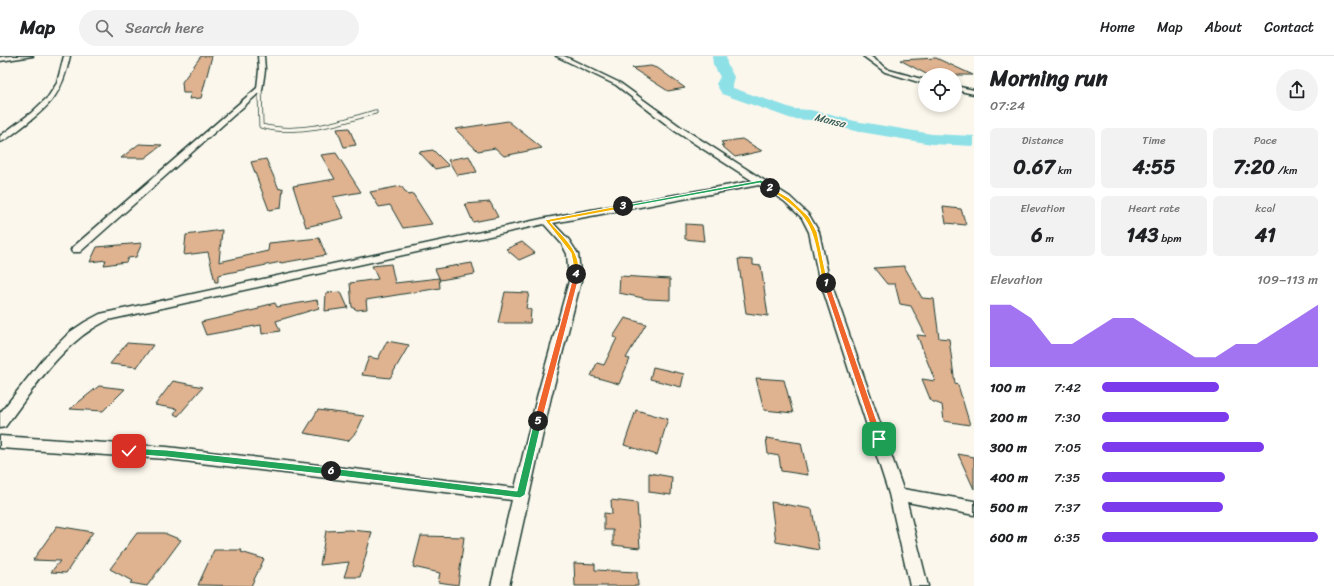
<!DOCTYPE html>
<html lang="en">
<head>
<meta charset="utf-8">
<style>
  body { margin:0; font-family:Sriracha,sans-serif; background:#f2f2f2; color:#202124; height:100vh; display:flex; flex-direction:column; font-size:15px; white-space:nowrap }
  * { box-sizing:border-box; margin:0 }
  p { font-size:13px; color:#757577 }
  .icon { flex:none; width:22px; height:22px; fill:none; stroke:currentColor; stroke-width:2; stroke-linecap:round; stroke-linejoin:round }
  .map { position:relative; flex:1; overflow:hidden }
  .side { display:flex; flex-direction:column; background:#fff; width:360px }
  .side>* { flex:none }
  .tools { position:absolute; left:918px; top:12px; display:grid; gap:8px }
  .tools a { display:grid; place-items:center; width:44px; height:44px; border-radius:50%; background:#fff; box-shadow:0 2px 6px #0003; font-size:20px }
  .pin { position:absolute; display:grid; place-items:center; width:34px; height:34px; color:#fff; margin:-17px; border-radius:8px; box-shadow:0 2px 6px #0006 }
  .km { position:absolute; width:20px; height:20px; margin:-10px; border-radius:50%; background:#222; color:#fff; font-size:11px; line-height:20px; text-align:center }
  .round { display:grid; place-items:center; flex:none; width:42px; height:42px; border-radius:21px; background:#f2f2f2 }
  .head { display:flex; align-items:center; justify-content:space-between; height:68px; padding:0 16px }
  h1 { font-size:22px; font-weight:700; line-height:30px }
  .figures { display:grid; grid-template-columns:repeat(3,1fr); gap:6px; height:68px; padding:4px 16px }
  .figures div { display:grid; align-content:center; border-radius:6px; background:#f2f2f2; text-align:center }
  .figures b { font-size:20px; font-weight:700 }
  .figures small { font-size:11px; font-weight:400 }
  .figures p { font-size:11px }
  .chart { height:112px; padding:8px 16px }
  .chart p { display:flex; justify-content:space-between }
  .chart svg { width:100%; height:72px; margin-top:4px; fill:#7c3aed; opacity:.7 }
  ul { padding:0 16px; list-style:none; font-size:13px }
  li { display:grid; grid-template-columns:64px 48px 1fr; align-items:center; height:30px }
  li i { height:10px; border-radius:5px; background:#7c3aed }
  header { display:flex; align-items:center; gap:24px; box-sizing:border-box; height:56px; padding:0 20px; background:#fff; border-bottom:1px solid #e0e0e0 }
  header strong { font-size:19px }
  nav { display:flex; gap:22px; margin-inline-start:auto; font-size:14px }
  .search { width:280px; height:36px; background:#f2f2f2; display:flex; align-items:center; gap:10px; box-sizing:border-box; padding:0 14px; border-radius:22px; color:#757577; font-size:15px }
  main { display:flex; flex:1; min-height:0 }
  .map>svg:first-child { display:block }
  .lines { fill:none; stroke-linecap:round; stroke-linejoin:round }
  .river { fill:#8ee0e7; fill-rule:evenodd }
  .building { fill:#dfb290; stroke:#1f3d34 }
  .service-casing { stroke:#1f3d34; stroke-width:5 }
  .minor-casing { stroke:#1f3d34; stroke-width:3 }
  .service { stroke:#fbf7ec; stroke-width:3.5 }
  .minor { fill:#fbf7ec; fill-rule:evenodd }
  .split-1 { fill:#f0652b; stroke:#fff }
  .split-2 { fill:#f5b400; stroke:#fff }
  .split-3 { fill:#22a559; stroke:#fff }
  .split-4 { fill:#f5b400; stroke:#fff }
  .split-5 { fill:#f0652b; stroke:#fff }
  .split-6 { fill:#22a559; stroke:#fff }
  .split-7 { fill:#22a559; stroke:#fff }
  .labels { text-anchor:middle; stroke-width:3.5; stroke-linejoin:round; paint-order:stroke }
  .far-water-label { font-size:11px; font-style:italic; fill:#355e58; stroke:#fbf7ec }
</style>
</head>
<body>
<header>
<strong>Map</strong>
<div class="search"><svg class="icon" aria-label="search" viewBox="0 0 24 24"><circle cx="10" cy="10" r="6"/><path d="M15 15l6 6"/></svg>Search here</div>
<nav><a>Home</a><a>Map</a><a>About</a><a>Contact</a></nav>
</header>
<main>
<div class="map">
<svg width="974" height="530" viewBox="0 0 974 530">
  <rect width="100%" height="100%" fill="#fbf7ec"/>
  <filter id="ink" filterUnits="userSpaceOnUse"><feTurbulence type="fractalNoise" baseFrequency=".025" numOctaves="2"/><feDisplacementMap in="SourceGraphic" scale="8" xChannelSelector="R" yChannelSelector="G"/><feConvolveMatrix kernelMatrix="1 2 1 2 8 2 1 2 1" color-interpolation-filters="sRGB"/></filter>
  <g filter="url(#ink)">
    <g class="lines">
      <path class="river" d="M712,0H726L727,8L734,21L732,28L733,32L794,53L811,54L855,65L932,78L974,80V90L932,88L855,75L811,64L792,63L722,38L716,28L720,21L713,8Z"/>
    </g>
    <g class="building">
      <path d="M201,0H212L201,42L189,43L191,37H183L182,26Z"/>
      <path d="M936,2L973,19H928L900,4Z"/>
      <path d="M651,10L659,13L685,32L668,35L632,12Z"/>
      <path d="M508,65L542,92L504,100L495,92L478,95L455,73Z"/>
      <path d="M349,72L356,89L344,91L337,73Z"/>
      <path d="M742,83L762,95L735,101L721,89H724L721,86Z"/>
      <path d="M139,88L162,89L145,102H121Z"/>
      <path d="M433,94L449,110L435,113L419,96Z"/>
      <path d="M336,97L361,136L333,141L344,162L306,171L293,130L335,123L321,99Z"/>
      <path d="M469,100L477,116L457,119L448,104Z"/>
      <path d="M266,103L279,133L283,132L281,152L269,154L251,106Z"/>
      <path d="M401,130L408,139L413,138L432,168L403,172L390,149L379,151L370,136Z"/>
      <path d="M490,146L498,161L473,166L465,148Z"/>
      <path d="M943,151L961,153L966,169L946,167Z"/>
      <path d="M685,168L702,169L704,185L685,183Z"/>
      <path d="M222,174L219,206L268,195L269,187L319,182L326,199L281,207V206L218,219V226H215L208,196L184,199L186,179Z"/>
      <path d="M522,186L535,197L519,204L506,193Z"/>
      <path d="M142,187L136,201L128,202L126,206L104,209L106,204L90,206L97,191Z"/>
      <path d="M738,203L753,204V209L761,210L768,260L746,257Z"/>
      <path d="M472,207L475,218L440,224L435,213Z"/>
      <path d="M391,208L395,227L439,222L440,232L366,244L367,253L357,254L352,251L350,227L378,223L372,210Z"/>
      <path d="M904,210L922,242L934,243L939,282L949,283L955,328L958,329L970,369L944,365L942,349L931,345L922,323L935,325L917,279L926,280L911,250L900,248L895,228H887L874,212Z"/>
      <path d="M620,220L670,223V244L648,243L619,237Z"/>
      <path d="M341,236L348,252L325,255L326,237Z"/>
      <path d="M505,236L529,237L526,252L531,254L530,267H498Z"/>
      <path d="M317,244L319,252L276,265L280,275L262,278L261,269L206,279L201,266L259,253V251L275,247L277,251Z"/>
      <path d="M625,262L646,268L626,302L630,303L619,328L591,320L597,307L604,309L617,282L613,281Z"/>
      <path d="M387,285L409,289L390,322L362,319L369,301L378,303Z"/>
      <path d="M127,287L153,289L137,311L110,308Z"/>
      <path d="M653,311L684,318L681,331L650,323Z"/>
      <path d="M756,322L784,324L793,357L764,354Z"/>
      <path d="M173,325L203,331L178,360L174,358L177,353L155,349Z"/>
      <path d="M99,330L125,333L103,355L70,353Z"/>
      <path d="M318,354L364,360L357,375L348,385L304,377Z"/>
      <path d="M636,354L668,363L657,399L624,389Z"/>
      <path d="M766,382L801,387L808,419L781,415L779,400L768,398Z"/>
      <path d="M958,398L974,401V433Z"/>
      <path d="M649,417L672,421L671,439L649,436Z"/>
      <path d="M611,444L637,447L640,492L613,489V474H604V457L612,458Z"/>
      <path d="M771,446L812,453L819,494L776,486Z"/>
      <path d="M57,470L93,476L66,517L51,516L60,505L33,504Z"/>
      <path d="M350,474L372,476L360,521H344L349,506L320,509L326,475Z"/>
      <path d="M137,477H164L181,484L147,530L130,527L132,525L110,513Z"/>
      <path d="M421,480L464,481L458,529L438,526L440,517L413,511Z"/>
      <path d="M214,494H242L241,496L264,503L251,530L198,529Z"/>
      <path d="M574,507L595,508V514L637,516L638,530H575Z"/>
    </g>
    <g class="lines">
      <defs>
        <path id="service" d="M260,33L261,70C298,80 339,67 375,56"/>
        <g id="minor">
          <path d="M12,0H33L0,5V1Z"/>
          <path d="M64,0H70C62,38 51,49 21,72C14,77 7,84 0,86V80L31,57L48,41L57,27Z"/>
          <path d="M258,0H264L265,14L262,34L80,196H72L71,194L72,192L257,32L259,14Z"/>
          <path d="M556,0H564L620,27L681,71L790,141L809,159L819,176L828,218L903,433L974,445V459L907,446L928,530H910L889,438L818,218L809,176L802,162L784,145L759,129L553,167L569,184L578,198L581,225L551,341L509,530H491L512,444L167,403L0,392V380L167,391L515,432L537,341L569,225L567,198L562,188L544,168L108,264C62,286 35,331 5,371L0,372V357L42,304L70,276L85,266L100,258L546,162L753,125L675,75L616,29Z"/>
          <path d="M863,0H870L889,14L925,24V28L885,16Z"/>
          <path d="M955,30L974,34V38L955,34Z"/>
        </g>
      </defs>
      <use href="#service" class="service-casing"/>
      <use href="#minor" class="minor-casing"/>
      <use href="#service" class="service"/>
      <use href="#minor" class="minor"/>
    </g>
  </g>
  <path class="split-1" d="M826,225L829,227L883,383L881,385H876L875,383L823,227Z"/>
  <path class="split-2" d="M770,131L789,142L809,161L817,176L828,228L823,227C818,207 817,179 804,162C795,150 781,141 768,133Z"/>
  <path class="split-3" d="M761,124L772,131V133H768L760,127L623,152L621,150Z"/>
  <path class="split-4" d="M623,149L625,152L550,166C565,183 580,194 579,218L574,219L573,207L571,197L545,164Z"/>
  <path class="split-5" d="M576,216L579,218L578,225L542,365L538,368L534,365L572,225L573,218Z"/>
  <path class="split-6" d="M538,362L542,365L525,439L520,442L331,419L327,415L331,412L517,435L534,365Z"/>
  <path class="split-7" d="M129,392L167,394L331,412L335,415L331,419L167,401L129,398L125,395Z"/>
  <g class="labels">
    <g class="far-water-label">
      <text transform="translate(830 64) rotate(14)" y="4">Mansa</text>
    </g>
  </g>
</svg>
<div class="tools">
<a><svg class="icon" aria-label="locate" viewBox="0 0 24 24"><circle cx="12" cy="12" r="6"/><path d="M12 2v4M12 18v4M2 12h4M18 12h4"/></svg></a>
</div>
<div class="pin" style="left:879px;top:383px;background:#1e9e55"><svg class="icon" aria-label="arrive" viewBox="0 0 24 24"><path d="M6 21V4h12l-3 4 3 4H6"/></svg></div>
<div class="pin" style="left:129px;top:395px;background:#d93025"><svg class="icon" aria-label="check" viewBox="0 0 24 24"><path d="M5 12l5 5 9-10"/></svg></div>
<b class="km" style="left:826px;top:227px">1</b>
<b class="km" style="left:770px;top:132px">2</b>
<b class="km" style="left:623px;top:150px">3</b>
<b class="km" style="left:576px;top:218px">4</b>
<b class="km" style="left:538px;top:365px">5</b>
<b class="km" style="left:331px;top:415px">6</b>
</div>
<section class="side">
<div class="head"><div><h1>Morning run</h1><p>07:24</p></div><a class="round"><svg class="icon" aria-label="share" viewBox="0 0 24 24"><path d="M12 15V3M7 8l5-5 5 5M5 13v7h14v-7"/></svg></a></div>
<div class="figures">
<div><p>Distance</p><b>0.67<small> km</small></b></div>
<div><p>Time</p><b>4:55</b></div>
<div><p>Pace</p><b>7:20<small> /km</small></b></div>
</div>
<div class="figures">
<div><p>Elevation</p><b>6<small> m</small></b></div>
<div><p>Heart rate</p><b>143<small> bpm</small></b></div>
<div><p>kcal</p><b>41</b></div>
</div>
<div class="chart"><p><span>Elevation</span>109–113 m</p>
<svg viewBox="0 0 160 44" preserveAspectRatio="none"><path d="M0 44V6L10 6L20 14L30 30L40 30L50 22L60 14L70 14L80 22L90 30L100 38L110 38L120 30L130 30L140 22L150 14L160 6V44z"/></svg>
</div>
<ul>
<li><b>100 m</b>7:42<i style="width:54%"></i></li>
<li><b>200 m</b>7:30<i style="width:59%"></i></li>
<li><b>300 m</b>7:05<i style="width:75%"></i></li>
<li><b>400 m</b>7:35<i style="width:57%"></i></li>
<li><b>500 m</b>7:37<i style="width:56%"></i></li>
<li><b>600 m</b>6:35<i style="width:100%"></i></li>
</ul>
</section>
</main>
</body>
</html>
